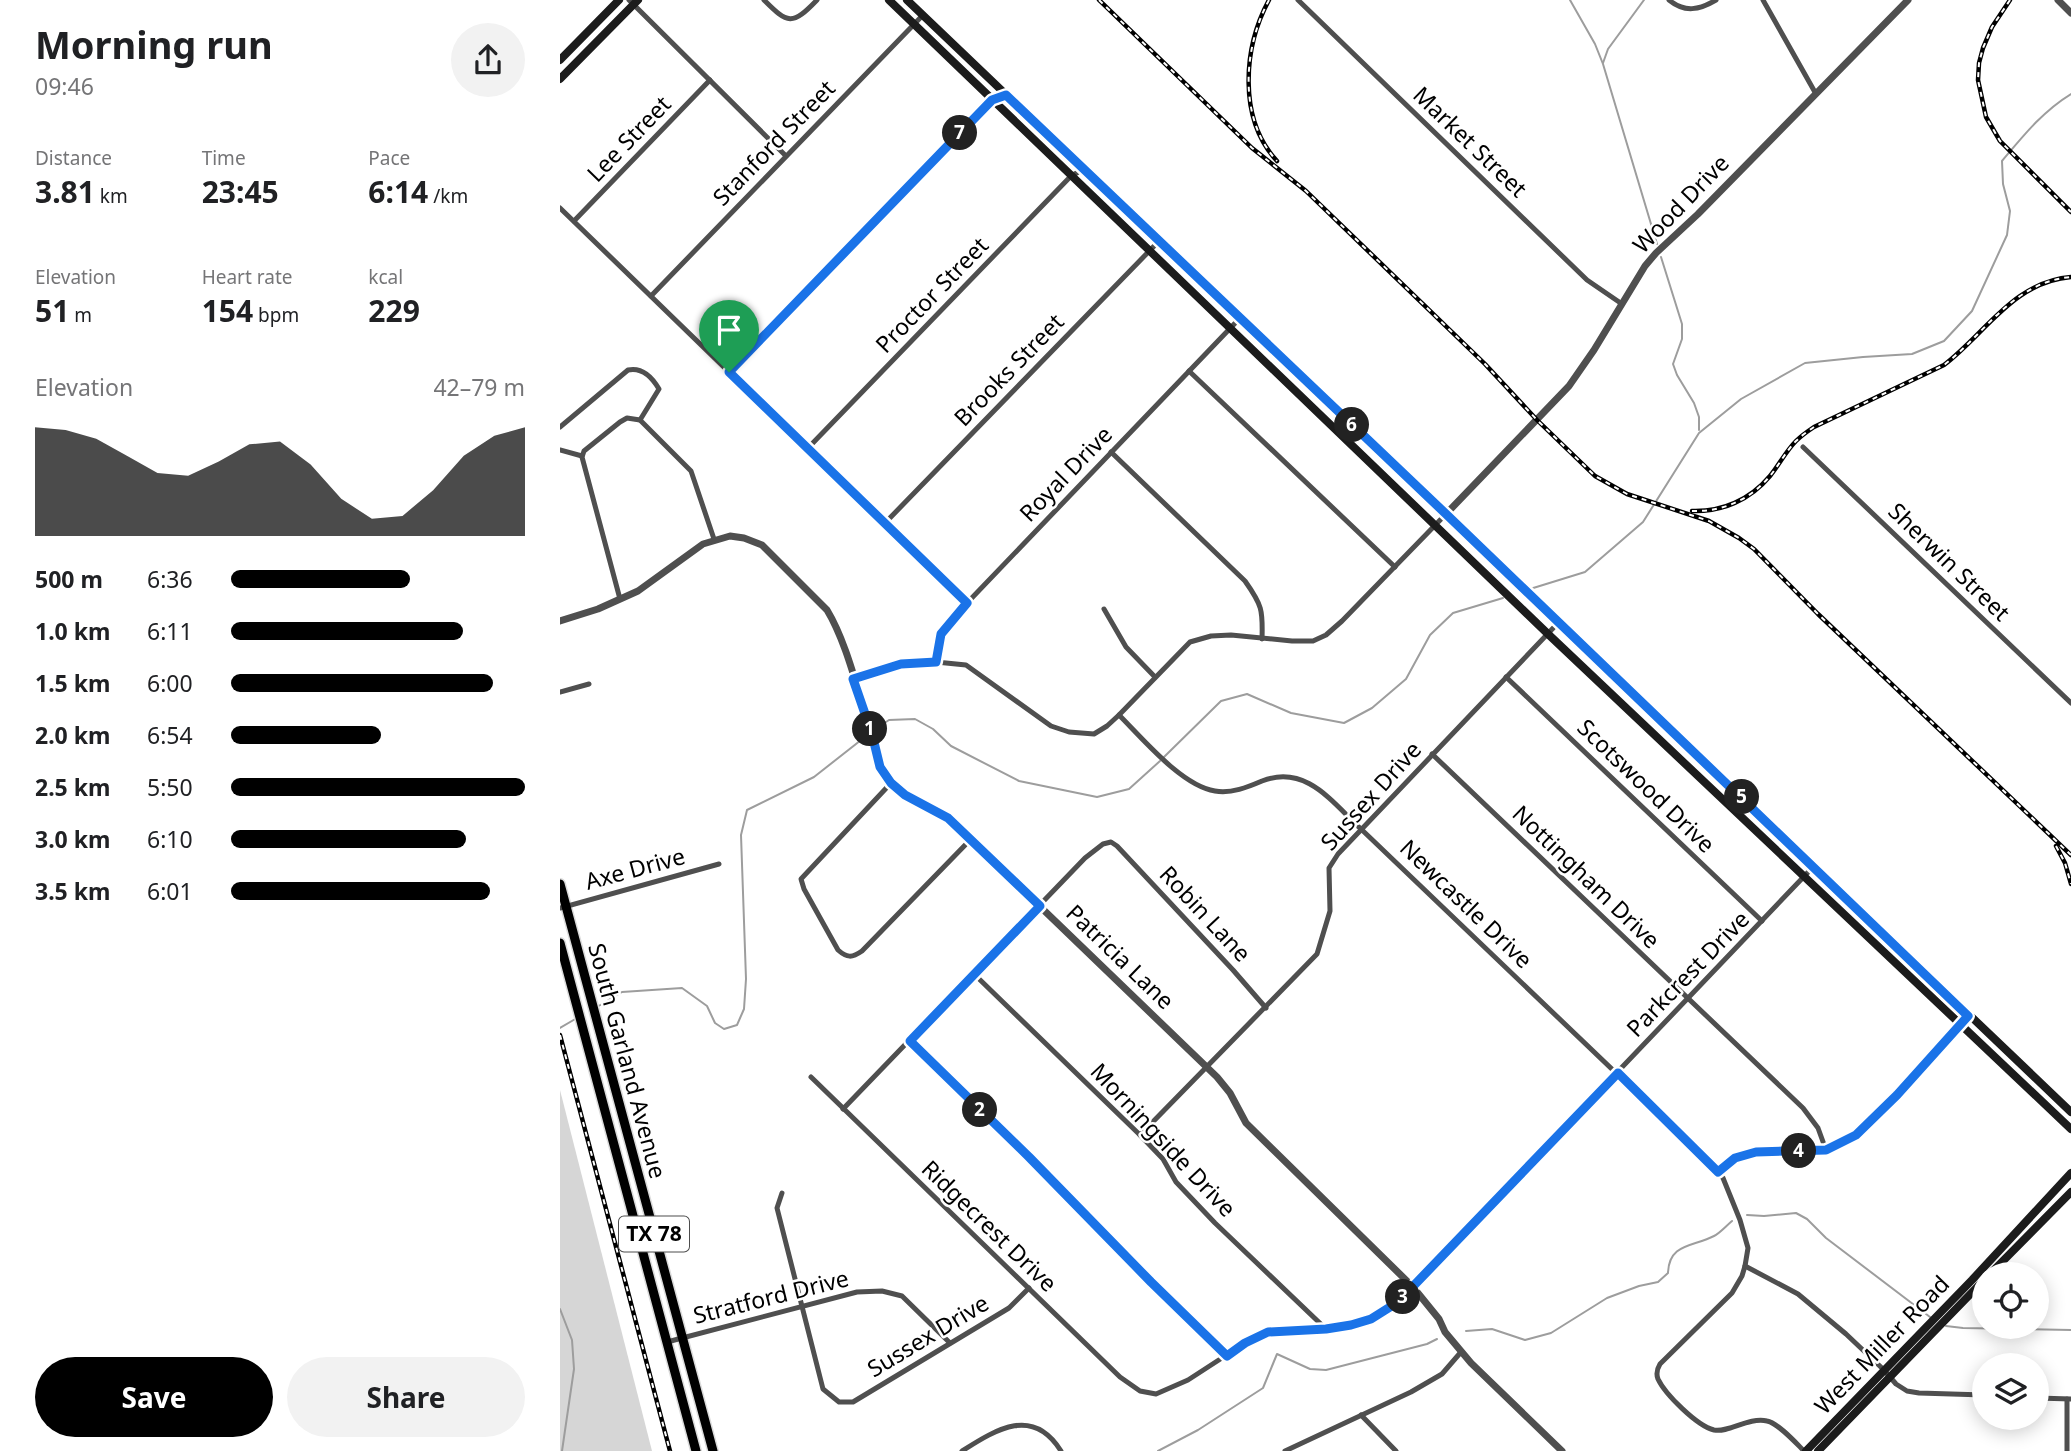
<!DOCTYPE html>
<html lang="en">
<head>
<meta charset="utf-8">
<style>
  body { margin:0; font-family:"Noto Sans",sans-serif; background:#f2f2f2; color:#202124; height:100vh; display:flex; flex-direction:column; font-size:26px; white-space:nowrap }
  * { box-sizing:border-box; margin:0 }
  p { font-size:23px; color:#757577 }
  .icon { flex:none; width:38px; height:38px; fill:none; stroke:currentColor; stroke-width:2; stroke-linecap:round; stroke-linejoin:round }
  .map { position:relative; flex:1; overflow:hidden }
  .side { display:flex; flex-direction:column; background:#fff; width:560px }
  .side>* { flex:none }
  .tools { position:absolute; left:1412px; top:1262px; display:grid; gap:14px }
  .tools a { display:grid; place-items:center; width:77px; height:77px; border-radius:50%; background:#fff; box-shadow:0 4px 18px #0003; font-size:35px }
  .pin { position:absolute; display:grid; place-items:center; width:60px; height:60px; color:#fff; margin:-72px -30px; border-radius:50% 50% 50% 0; rotate:-45deg; box-shadow:0 0 7px #0007 }
  .pin .icon { rotate:45deg }
  .km { position:absolute; width:35px; height:35px; margin:-18px; border-radius:50%; background:#222; color:#fff; font-size:19px; line-height:35px; text-align:center }
  .round { display:grid; place-items:center; flex:none; width:74px; height:74px; border-radius:37px; background:#f2f2f2 }
  .summary { display:flex; align-items:center; justify-content:space-between; height:119px; padding:0 35px }
  h1 { font-size:38px; font-weight:700; line-height:52px }
  .figures { display:grid; grid-template-columns:repeat(3,1fr); gap:10px; height:119px; padding:7px 35px }
  .figures div { display:grid; align-content:center }
  .figures b { font-size:30px; font-weight:700 }
  .figures small { font-size:19px; font-weight:400 }
  .figures p { font-size:19px }
  .chart { height:196px; padding:14px 35px }
  .chart p { display:flex; justify-content:space-between }
  .chart svg { width:100%; height:126px; margin-top:7px; fill:#000; opacity:.7 }
  .button { display:flex; gap:14px; margin-top:auto; padding:14px 35px }
  .button a { flex:1; height:80px; border-radius:42px; background:#000; color:#fff; font-size:28px; font-weight:700; line-height:80px; text-align:center }
  .button a+a { background:#f2f2f2; color:#202124 }
  ul { padding:0 35px; list-style:none; font-size:23px }
  li { display:grid; grid-template-columns:112px 84px 1fr; align-items:center; height:52px }
  li i { height:18px; border-radius:9px; background:#000 }
  main { display:flex; flex:1; min-height:0 }
  .map>svg:first-child { display:block }
  .green { fill:#d6d6d6 }
  .lines { fill:none; stroke-linecap:round; stroke-linejoin:round }
  .stream { stroke:#9d9d9d; stroke-width:2 }
  .primary-casing { stroke:#dbdbdb; stroke-width:12 }
  .minor { stroke:#4f4f4f; stroke-width:5 }
  .tertiary { stroke:#4f4f4f; stroke-width:7 }
  .secondary { stroke:#1c1c1c; stroke-width:8 }
  .primary { stroke:#000; stroke-width:9 }
  .rail-casing { stroke:#000; stroke-width:4.5 }
  .rail { stroke:#fff; stroke-width:2; stroke-dasharray:5; stroke-linecap:butt }
  .route-casing { stroke:#fff; stroke-width:14 }
  .route { stroke:#1a73e8; stroke-width:9 }
  .labels { text-anchor:middle; stroke-width:5; stroke-linejoin:round; paint-order:stroke }
  .shield { fill:#fff; stroke:#4c4c4c; stroke-width:2 }
  .shield-label { font-size:21px; font-weight:bold; fill:#000 }
  .street-label { font-size:23px; fill:#000; stroke:#fff }
</style>
</head>
<body>
<main>
<section class="side">
<div class="summary"><div><h1>Morning run</h1><p>09:46</p></div><a class="round"><svg class="icon" aria-label="share" viewBox="0 0 24 24"><path d="M12 15V3M7 8l5-5 5 5M5 13v7h14v-7"/></svg></a></div>
<div class="figures">
<div><p>Distance</p><b>3.81<small> km</small></b></div>
<div><p>Time</p><b>23:45</b></div>
<div><p>Pace</p><b>6:14<small> /km</small></b></div>
</div>
<div class="figures">
<div><p>Elevation</p><b>51<small> m</small></b></div>
<div><p>Heart rate</p><b>154<small> bpm</small></b></div>
<div><p>kcal</p><b>229</b></div>
</div>
<div class="chart"><p><span>Elevation</span>42–79 m</p>
<svg viewBox="0 0 160 44" preserveAspectRatio="none"><path d="M0 44V6L10 7L20 10L30 16L40 22L50 23L60 18L70 12L80 11L90 19L100 31L110 38L120 37L130 28L140 16L150 9L160 6V44z"/></svg>
</div>
<ul>
<li><b>500 m</b>6:36<i style="width:61%"></i></li>
<li><b>1.0 km</b>6:11<i style="width:79%"></i></li>
<li><b>1.5 km</b>6:00<i style="width:89%"></i></li>
<li><b>2.0 km</b>6:54<i style="width:51%"></i></li>
<li><b>2.5 km</b>5:50<i style="width:100%"></i></li>
<li><b>3.0 km</b>6:10<i style="width:80%"></i></li>
<li><b>3.5 km</b>6:01<i style="width:88%"></i></li>
</ul>
<div class="button"><a>Save</a><a>Share</a></div>
</section>
<div class="map">
<svg width="1511" height="1451" viewBox="0 0 1511 1451">
  <rect width="100%" height="100%" fill="#fff"/>
  <path class="green" d="M0,1090L92,1451H0Z"/>
  <g class="lines">
    <g class="stream">
      <path d="M1010,0L1035,44L1043,64L1097,244"/>
      <path d="M1043,63L1048,49L1084,0"/>
      <path d="M1101,257L1122,324V339L1113,364L1117,375L1134,403L1139,417V430"/>
      <path d="M970,589L1025,572L1083,522L1139,433L1181,399L1245,363L1303,357L1352,354L1384,341L1412,311L1447,235L1450,211L1443,184L1442,161C1463,136 1483,111 1511,94"/>
      <path d="M314,730L329,720L355,719L373,729L391,746L459,781L537,797L569,789L600,761"/>
      <path d="M604,757L661,701L687,694L731,713L784,723L812,708L846,679L870,635L893,613L943,598"/>
      <path d="M37,1007L62,992L122,988L147,1006L155,1023L164,1029L177,1025L184,1009L186,979L181,835L187,810L254,777L310,733"/>
      <path d="M0,1028L17,1018"/>
      <path d="M1187,1215L1204,1216L1236,1213L1247,1219L1266,1238L1370,1317"/>
      <path d="M0,1309L12,1340L14,1369L2,1451"/>
      <path d="M1386,1326L1403,1328L1511,1330"/>
      <path d="M906,1331L932,1329L965,1340L991,1333L1047,1298L1079,1286L1098,1282L1108,1273C1109,1243 1133,1247 1154,1236C1160,1233 1166,1226 1172,1221"/>
      <path d="M598,1451L638,1430L703,1388L717,1354L750,1369L766,1370L867,1344L877,1339"/>
    </g>
    <defs>
      <g id="primary">
        <path d="M0,884L153,1451"/>
        <path d="M0,943L136,1451"/>
      </g>
    </defs>
    <use href="#primary" class="primary-casing"/>
    <g class="minor">
      <path d="M69,0L226,156"/>
      <path d="M204,0C228,24 232,26 257,0"/>
      <path d="M738,0L1027,280L1062,304"/>
      <path d="M1109,0C1125,13 1139,10 1156,0"/>
      <path d="M1203,0L1256,94"/>
      <path d="M0,208L407,603"/>
      <path d="M14,221L150,80"/>
      <path d="M91,296L363,15"/>
      <path d="M629,371L835,567"/>
      <path d="M169,372L432,100L446,95"/>
      <path d="M0,427L68,370C82,367 92,377 99,389L80,420"/>
      <path d="M1243,447L1511,703"/>
      <path d="M248,448L511,176L524,169"/>
      <path d="M0,450L22,456"/>
      <path d="M551,452L685,581C702,605 703,610 702,639"/>
      <path d="M325,523L599,241"/>
      <path d="M60,599L22,457L24,451L60,422L67,418L80,420L131,471L154,539"/>
      <path d="M544,609L566,647L595,677"/>
      <path d="M376,662L381,634L407,603L680,318"/>
      <path d="M946,677L1202,921"/>
      <path d="M293,679L342,664L376,662L406,665L491,726L509,732L534,734L547,726L559,715L630,642L651,636L671,635L732,641H753L766,635L782,621L886,514"/>
      <path d="M0,692L29,684"/>
      <path d="M559,715C583,739 622,786 655,791C671,794 688,787 702,781C746,764 772,802 801,829L1148,1161L1163,1178L1180,1220L1188,1248L1185,1266L1182,1276L1172,1293L1100,1364C1097,1369 1096,1374 1098,1379C1105,1394 1137,1426 1154,1430C1169,1433 1188,1417 1207,1421C1218,1423 1236,1443 1244,1451"/>
      <path d="M872,754L1243,1108L1258,1128L1266,1150"/>
      <path d="M331,783L241,879L244,889L278,950C287,958 292,958 302,951L411,839"/>
      <path d="M0,908L159,864"/>
      <path d="M414,974L580,1135L603,1159L616,1182L655,1223L766,1329"/>
      <path d="M350,1041L469,1157L591,1282L667,1356"/>
      <path d="M251,1077L560,1377L580,1391L596,1394L628,1380L685,1343L708,1332L766,1329L791,1325L811,1319L838,1302L1254,866"/>
      <path d="M283,1109L525,858L543,844L551,842L557,846L673,970L706,1008"/>
      <path d="M580,1135L757,954L770,911L769,868L778,854L998,623"/>
      <path d="M1158,1172L1175,1158L1196,1152L1266,1150C1304,1138 1341,1090 1368,1060C1381,1046 1396,1031 1408,1016"/>
      <path d="M222,1193L217,1208L263,1389L279,1402H293L449,1308L469,1288"/>
      <path d="M1185,1266L1238,1294L1286,1334L1324,1370L1336,1384L1347,1391L1359,1393L1424,1395"/>
      <path d="M107,1342L297,1292L322,1291L342,1296L390,1343"/>
      <path d="M1477,1398L1511,1399"/>
      <path d="M801,1415L836,1451"/>
      <path d="M402,1451C437,1429 473,1406 501,1451"/>
      <path d="M725,1451L851,1392L882,1374L901,1352"/>
      <path d="M1507,1451V1399"/>
    </g>
    <g class="tertiary">
      <path d="M1498,0L1511,13"/>
      <path d="M886,514L1009,386L1034,350L1085,266L1096,253L1138,214L1348,0"/>
      <path d="M0,621L38,609L78,591L143,544L170,536L184,538L202,545L267,610C287,643 298,693 311,731C317,749 318,766 330,781C345,799 368,808 388,818L657,1077L670,1093L686,1123L853,1287L879,1319L885,1332L911,1363L1002,1451"/>
    </g>
    <g class="secondary">
      <path d="M329,0L988,634L1511,1129"/>
      <path d="M347,0L1511,1112"/>
      <path d="M0,60L59,0"/>
      <path d="M0,79L78,0"/>
      <path d="M1430,1274L1511,1192"/>
      <path d="M1246,1451L1412,1280L1511,1173"/>
      <path d="M1258,1451L1424,1280"/>
    </g>
    <use href="#primary" class="primary"/>
    <defs>
      <g id="rail">
        <path d="M539,0L692,148L746,191L925,364L977,420L1035,476L1067,494L1149,521L1179,538L1194,549L1258,614L1511,855"/>
        <path d="M709,0C683,48 678,119 717,161"/>
        <path d="M1450,0L1432,27L1423,48L1419,63L1418,80L1426,117L1440,141L1511,212"/>
        <path d="M1132,511C1162,512 1190,500 1210,476C1219,465 1226,451 1236,441C1241,436 1248,431 1254,427L1384,365C1426,333 1453,282 1511,277"/>
        <path d="M1496,846L1505,863L1511,884"/>
        <path d="M0,1035L110,1451"/>
      </g>
    </defs>
    <use href="#rail" class="rail-casing"/>
    <use href="#rail" class="rail"/>
  </g>
  <g class="lines">
    <defs>
      <path id="route" d="M446,95L886,514L1408,1016L1337,1095L1296,1135L1266,1150L1196,1152L1175,1158L1158,1172L1058,1073L838,1302L811,1319L791,1325L766,1329L708,1332L685,1343L667,1356L591,1282L469,1157L350,1041L480,906L388,818L345,795L331,783L320,767L312,734L293,679L341,664L376,662L381,634L407,603L169,372L432,100Z"/>
    </defs>
    <use href="#route" class="route-casing"/>
    <use href="#route" class="route"/>
  </g>
  <g class="labels">
    <rect class="shield" x="59" y="1216.5" width="70" height="35" rx="5"/>
    <g class="shield-label">
      <text x="94" y="1241">TX 78</text>
    </g>
    <g class="street-label">
      <text transform="translate(69 139) rotate(-46)" y="8">Lee Street</text>
      <text transform="translate(910 142) rotate(44)" y="8">Market Street</text>
      <text transform="translate(214 143) rotate(-46)" y="8">Stanford Street</text>
      <text transform="translate(1121 204) rotate(-46)" y="8">Wood Drive</text>
      <text transform="translate(372 295) rotate(-46)" y="8">Proctor Street</text>
      <text transform="translate(449 370) rotate(-46)" y="8">Brooks Street</text>
      <text transform="translate(506 474) rotate(-46)" y="8">Royal Drive</text>
      <text transform="translate(1389 562) rotate(44)" y="8">Sherwin Street</text>
      <text transform="translate(1086 786) rotate(44)" y="8">Scotswood Drive</text>
      <text transform="translate(811 796) rotate(-48)" y="8">Sussex Drive</text>
      <text transform="translate(75 869) rotate(-15)" y="8">Axe Drive</text>
      <text transform="translate(1026 877) rotate(44)" y="8">Nottingham Drive</text>
      <text transform="translate(906 904) rotate(44)" y="8">Newcastle Drive</text>
      <text transform="translate(645 914) rotate(47)" y="8">Robin Lane</text>
      <text transform="translate(560 957) rotate(44)" y="8">Patricia Lane</text>
      <text transform="translate(1128 974) rotate(-46)" y="8">Parkcrest Drive</text>
      <text transform="translate(67 1061) rotate(75)" y="8">South Garland Avenue</text>
      <text transform="translate(603 1140) rotate(47)" y="8">Morningside Drive</text>
      <text transform="translate(429 1226) rotate(44)" y="8">Ridgecrest Drive</text>
      <text transform="translate(211 1297) rotate(-14)" y="8">Stratford Drive</text>
      <text transform="translate(368 1336) rotate(-31)" y="8">Sussex Drive</text>
      <text transform="translate(1322 1345) rotate(-46)" y="8">West Miller Road</text>
    </g>
  </g>
</svg>
<div class="tools">
<a><svg class="icon" aria-label="locate" viewBox="0 0 24 24"><circle cx="12" cy="12" r="6"/><path d="M12 2v4M12 18v4M2 12h4M18 12h4"/></svg></a>
<a><svg class="icon" aria-label="layers" viewBox="0 0 24 24"><path d="M12 4l9 5-9 5-9-5zM3 14l9 5 9-5"/></svg></a>
</div>
<div class="pin" style="left:169px;top:372px;background:#1e9e55"><svg class="icon" aria-label="arrive" viewBox="0 0 24 24"><path d="M6 21V4h12l-3 4 3 4H6"/></svg></div>
<b class="km" style="left:310px;top:729px">1</b>
<b class="km" style="left:420px;top:1110px">2</b>
<b class="km" style="left:843px;top:1297px">3</b>
<b class="km" style="left:1239px;top:1151px">4</b>
<b class="km" style="left:1182px;top:797px">5</b>
<b class="km" style="left:792px;top:425px">6</b>
<b class="km" style="left:400px;top:133px">7</b>
</div>
</main>
</body>
</html>
